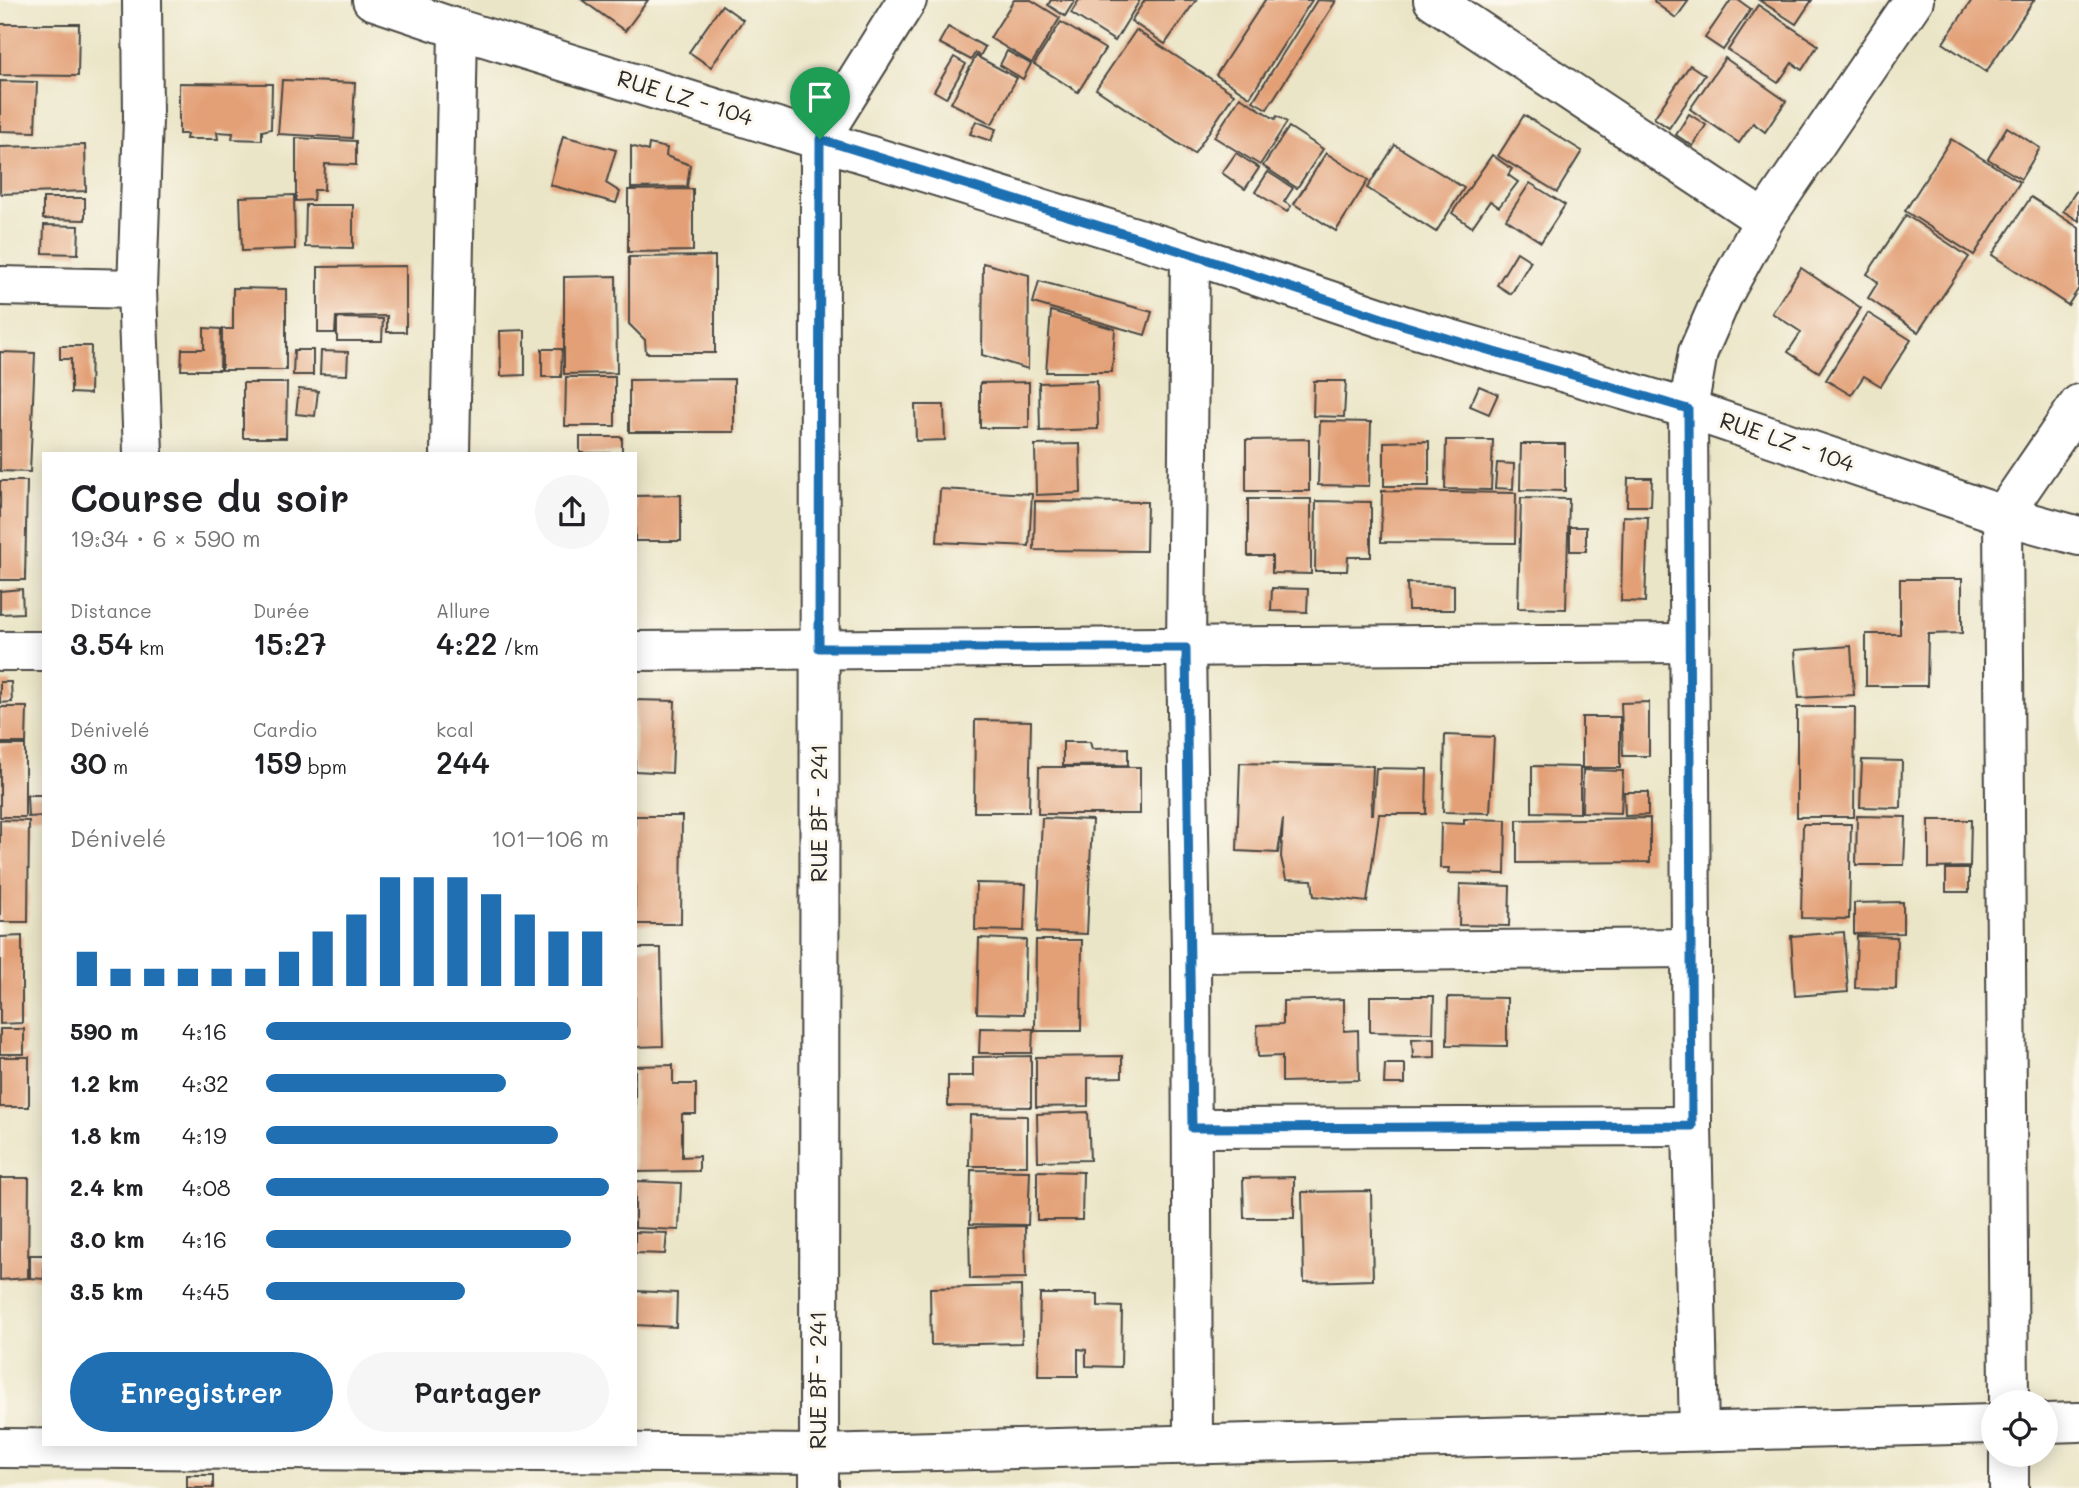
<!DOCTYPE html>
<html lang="fr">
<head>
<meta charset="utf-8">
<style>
  body { margin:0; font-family:Mali,sans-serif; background:#f6f6f6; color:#202124; height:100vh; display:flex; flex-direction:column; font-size:26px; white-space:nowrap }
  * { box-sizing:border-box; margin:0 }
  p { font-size:23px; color:#757577 }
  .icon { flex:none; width:38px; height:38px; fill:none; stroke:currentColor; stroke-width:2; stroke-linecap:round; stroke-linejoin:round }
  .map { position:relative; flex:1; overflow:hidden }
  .details { position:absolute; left:42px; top:452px; width:595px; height:994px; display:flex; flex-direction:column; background:#fff; border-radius:0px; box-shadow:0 4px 18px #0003 }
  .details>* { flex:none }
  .buttons { position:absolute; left:1981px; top:1390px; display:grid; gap:14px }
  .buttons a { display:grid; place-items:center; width:77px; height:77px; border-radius:50%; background:#fff; box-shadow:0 4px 18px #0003; font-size:35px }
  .pin { position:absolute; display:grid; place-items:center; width:60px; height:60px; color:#fff; margin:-72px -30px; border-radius:50% 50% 50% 0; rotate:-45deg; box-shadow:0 0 7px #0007 }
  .pin .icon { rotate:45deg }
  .round { display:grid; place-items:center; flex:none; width:74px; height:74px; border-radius:37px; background:#f6f6f6 }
  .headline { display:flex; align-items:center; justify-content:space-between; height:119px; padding:0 28px }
  h1 { font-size:38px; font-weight:600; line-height:52px }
  .stats { display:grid; grid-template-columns:repeat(3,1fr); gap:10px; height:119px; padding:7px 28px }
  .stats div { display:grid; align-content:center }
  .stats b { font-size:30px; font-weight:600 }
  .stats small { font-size:19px; font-weight:400 }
  .stats p { font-size:19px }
  .chart { height:196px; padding:14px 28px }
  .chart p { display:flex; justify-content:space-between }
  .chart svg { width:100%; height:126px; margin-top:7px; stroke:#1f6fb2; stroke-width:6 }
  .primary-button { display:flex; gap:14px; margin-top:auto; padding:14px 28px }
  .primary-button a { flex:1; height:80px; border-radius:42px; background:#1f6fb2; color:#fff; font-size:28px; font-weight:600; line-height:80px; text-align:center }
  .primary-button a+a { background:#f6f6f6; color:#202124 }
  ul { padding:0 28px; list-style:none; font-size:23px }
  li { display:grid; grid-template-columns:112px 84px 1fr; align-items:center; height:52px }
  li i { height:18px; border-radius:9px; background:#1f6fb2 }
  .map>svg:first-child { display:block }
  .building { fill:#e3a077 }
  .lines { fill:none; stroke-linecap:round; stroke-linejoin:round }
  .minor-casing { stroke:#484742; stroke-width:42 }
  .minor { stroke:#fff; stroke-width:38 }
  .route-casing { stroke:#fff; stroke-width:14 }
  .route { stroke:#1f6fb2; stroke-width:9 }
  .labels { text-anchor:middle; stroke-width:6; stroke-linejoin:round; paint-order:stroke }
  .street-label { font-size:23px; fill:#2b2b2b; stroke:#fbf7ec }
</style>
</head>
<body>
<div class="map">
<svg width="2079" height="1488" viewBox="0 0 2079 1488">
  <rect width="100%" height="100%" fill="#fbf7ec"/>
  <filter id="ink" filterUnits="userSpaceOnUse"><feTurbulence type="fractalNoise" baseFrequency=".0143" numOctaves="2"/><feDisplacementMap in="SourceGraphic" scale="14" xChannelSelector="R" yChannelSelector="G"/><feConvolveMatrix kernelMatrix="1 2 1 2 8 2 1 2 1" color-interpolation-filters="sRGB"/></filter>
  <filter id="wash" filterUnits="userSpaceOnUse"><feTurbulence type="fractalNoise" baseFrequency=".00686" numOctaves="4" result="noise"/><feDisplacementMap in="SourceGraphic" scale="28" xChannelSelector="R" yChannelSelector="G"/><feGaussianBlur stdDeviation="1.57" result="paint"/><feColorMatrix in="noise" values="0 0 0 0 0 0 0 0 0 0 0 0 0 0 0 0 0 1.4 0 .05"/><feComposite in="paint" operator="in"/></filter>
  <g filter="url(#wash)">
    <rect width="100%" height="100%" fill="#ebe5c7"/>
    <g id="blocks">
      <g class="building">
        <path d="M582,0H648L625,31Z"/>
        <path d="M1014,0H1031L1060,18L1032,63L990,38Z"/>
        <path d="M1051,0H1075L1065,16L1048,5Z"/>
        <path d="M1079,0H1140L1115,41L1071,13Z"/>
        <path d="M1145,0H1196L1165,44L1131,21Z"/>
        <path d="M1265,0H1312L1250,97L1216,75Z"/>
        <path d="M1317,0L1336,1L1267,109L1253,101Z"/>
        <path d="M1655,0H1689L1676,18L1654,2Z"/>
        <path d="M1731,0H1738L1751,9L1723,50L1705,38Z"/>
        <path d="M1759,0H1812L1796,24Z"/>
        <path d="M1972,0H2034L1986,72L1943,43Z"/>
        <path d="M722,5L743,20L711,67L689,52Z"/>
        <path d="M1758,5L1818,45L1802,70L1792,63L1778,83L1728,50Z"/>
        <path d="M1061,22L1105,49L1078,92L1034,64Z"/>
        <path d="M0,24H79L78,76L0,75Z"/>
        <path d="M948,27L985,47L980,56L975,53L971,60L939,43Z"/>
        <path d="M1136,30L1234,94L1194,154L1096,89Z"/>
        <path d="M1007,51L1031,64L1023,79L1000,65Z"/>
        <path d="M976,56L1017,78L992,124L951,103Z"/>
        <path d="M954,57L966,64L946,98L934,91Z"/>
        <path d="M1725,58L1786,101L1765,132L1753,123L1739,143L1690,109Z"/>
        <path d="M1690,65L1705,75L1669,128L1654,118Z"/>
        <path d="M282,80L355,83L352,138L278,134Z"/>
        <path d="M0,81L37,82L35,132L0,131Z"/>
        <path d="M179,83L272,84L271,129L262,131V140L232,139L233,133L217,132L218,139H186L187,134H179Z"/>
        <path d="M1240,97L1275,119L1277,116L1287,122L1260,165L1214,137Z"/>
        <path d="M1689,114L1706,125L1693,146L1676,135Z"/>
        <path d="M1524,115L1582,151L1557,192L1498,156Z"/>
        <path d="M976,121L996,129L991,141L970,134Z"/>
        <path d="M1289,127L1323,149L1297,188L1263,166Z"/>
        <path d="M2007,127L2040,148L2021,179L1988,159Z"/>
        <path d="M563,136L616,150L606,183L620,192L616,203L550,185Z"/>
        <path d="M296,138L356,141V165L325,164L324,190H314L313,200L296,201Z"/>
        <path d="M1951,139L2020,182L1974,255L1905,211Z"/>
        <path d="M649,144L667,148L666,156L690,165L687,187L631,188V146L648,151Z"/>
        <path d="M85,145L86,191L0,194V147Z"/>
        <path d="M1395,145L1464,188L1436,232L1367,188Z"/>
        <path d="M1236,153L1259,168L1245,189L1222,173Z"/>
        <path d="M1326,153L1368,180L1336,231L1294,204Z"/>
        <path d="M1492,155L1512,169L1508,175L1518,182L1499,207L1490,201L1472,227L1452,213Z"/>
        <path d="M1268,172L1293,188L1284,202L1291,206L1287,212L1255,192Z"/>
        <path d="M1530,183L1565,205L1541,242L1506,219Z"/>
        <path d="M2079,187V221L2063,211Z"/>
        <path d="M693,189V251L628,252V190Z"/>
        <path d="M294,195L295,249L242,251L240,197Z"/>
        <path d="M2031,197L2079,228V288L2068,305L1992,255Z"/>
        <path d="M43,198H85V220L43,219Z"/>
        <path d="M306,205H353V248L305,247Z"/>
        <path d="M1906,215L1969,257L1918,332L1868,298L1878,282L1867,274Z"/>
        <path d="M44,225L79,226L78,254L43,253Z"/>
        <path d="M1517,252L1531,261L1511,294L1497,285Z"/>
        <path d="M715,256V353H646L645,340L629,324V257Z"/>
        <path d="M983,263L1029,275L1028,369L982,355Z"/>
        <path d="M406,266V332H387V316L336,317L335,333H318V267Z"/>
        <path d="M1801,268L1861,308L1819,372L1788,352L1801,332L1772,313Z"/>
        <path d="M616,276L617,373L564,374V277Z"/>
        <path d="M1039,281L1152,312L1145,335L1033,303Z"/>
        <path d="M233,288L286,289V370H222V329H233Z"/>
        <path d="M1051,311L1115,329L1112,372H1046Z"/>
        <path d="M1868,313L1911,340L1881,386L1864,376L1851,395L1826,380Z"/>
        <path d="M337,318L383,319L382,341H337Z"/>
        <path d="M204,328L221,329L220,370H181L182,349H204Z"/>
        <path d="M525,330V375L501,376L500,331Z"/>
        <path d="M60,346H91L90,394L71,393V359H60Z"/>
        <path d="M542,349H562L561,377H542Z"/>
        <path d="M294,350H313V375H293Z"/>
        <path d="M321,351L348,352L347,375L320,374Z"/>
        <path d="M0,352L35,353L30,472L0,471Z"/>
        <path d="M566,377H615V426H565Z"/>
        <path d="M734,379V432H629V380Z"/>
        <path d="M1097,381L1098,429L1040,431L1039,383Z"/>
        <path d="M1314,381H1346L1344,417L1313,416Z"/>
        <path d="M1029,382V428H980V383Z"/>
        <path d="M243,383H287L286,438H243Z"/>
        <path d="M1479,386L1498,394L1489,414L1470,406Z"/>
        <path d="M299,389L318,391L315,416L296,414Z"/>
        <path d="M915,405H944L945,440L916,441Z"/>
        <path d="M1320,421L1371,422L1369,486L1318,485Z"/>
        <rect x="580" y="437" width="42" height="16"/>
        <path d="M1309,439V491H1246V440Z"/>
        <path d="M1446,440H1493L1491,490L1445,489Z"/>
        <path d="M1429,441V486H1384V442Z"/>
        <path d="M1080,444L1081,493L1036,495L1035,445Z"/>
        <path d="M1521,444H1565V491L1520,490Z"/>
        <path d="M1497,463L1514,464L1513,489L1495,488Z"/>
        <path d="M1628,478H1652L1651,506H1627Z"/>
        <path d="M0,481H27L25,580H0Z"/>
        <path d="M940,489L1032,494L1029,546L937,542Z"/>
        <path d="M1382,491L1516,493L1515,543L1381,542Z"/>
        <path d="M681,495V541H635V496Z"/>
        <path d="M1521,498L1569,499L1566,609L1518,608Z"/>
        <path d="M1248,499H1311V574L1272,573V556H1248Z"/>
        <path d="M1035,501L1147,502L1146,551L1034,550Z"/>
        <path d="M1316,501L1371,502V557H1348L1347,571H1315Z"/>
        <path d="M1623,516L1648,517L1645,602L1621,601Z"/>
        <rect x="1570" y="527" width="16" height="24"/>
        <path d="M1900,579H1962V633L1928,634L1927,686H1866V634H1900Z"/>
        <path d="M1407,583L1454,585V610H1408Z"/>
        <path d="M1272,588L1308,589L1307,612L1271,611Z"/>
        <path d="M22,589L23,613L0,614V591Z"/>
        <path d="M1851,646L1854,695L1799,698L1795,650Z"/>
        <path d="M0,682H11L12,702L0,703Z"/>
        <path d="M635,700L675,701L672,773L635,771Z"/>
        <path d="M1649,702V756H1623L1621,703Z"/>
        <path d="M0,707H27L26,743H0Z"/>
        <path d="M1797,707H1855L1854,817H1797Z"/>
        <rect x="1582" y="717" width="38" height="51"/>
        <path d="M975,720L1031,721L1029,812H974Z"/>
        <path d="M1445,735L1494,737L1490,813L1443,812Z"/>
        <path d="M1063,742H1090L1092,749L1128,748V765L1063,766Z"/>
        <rect x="0" y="745" width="25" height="72"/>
        <path d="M1862,760L1902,761L1901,808L1860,807Z"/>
        <path d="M1240,763L1373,766L1371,814H1373L1376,768L1427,769L1426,814H1379L1367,902L1314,896L1312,880L1286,879L1281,857L1283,819L1278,853L1237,851Z"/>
        <path d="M1532,766L1580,767V813L1532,812Z"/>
        <path d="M1039,767H1140V814H1038Z"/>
        <path d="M1583,770L1623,771L1621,813L1582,812Z"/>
        <path d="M1624,792H1648V815L1625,816Z"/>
        <path d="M27,795H44V816L28,817Z"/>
        <path d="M635,816H682L681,924H635Z"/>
        <path d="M1857,816L1906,817L1904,865H1856Z"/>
        <path d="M1042,818L1092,820L1087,934L1037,932Z"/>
        <path d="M1650,818V862L1517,863V820Z"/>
        <path d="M1464,819L1506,820L1505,874L1448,873L1449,868H1440L1441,823L1464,824Z"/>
        <path d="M0,820L29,821L28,922H0Z"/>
        <path d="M1929,820H1971L1970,867L1929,868Z"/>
        <path d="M1803,824H1851L1849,919L1801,918Z"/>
        <rect x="1946" y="869" width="23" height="23"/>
        <path d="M976,883L1026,884L1024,931L975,930Z"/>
        <path d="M1460,884L1510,886L1509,926L1459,925Z"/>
        <path d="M1903,902V933L1854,934V903Z"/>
        <path d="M1844,932L1848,992L1795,996L1791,936Z"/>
        <path d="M22,936V1023L0,1024V937Z"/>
        <path d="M1857,936L1897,937L1896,989L1855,988Z"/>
        <path d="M979,938L1026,940L1024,1014L977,1013Z"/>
        <path d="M1036,940H1082L1081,1031H1035Z"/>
        <path d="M635,948H661L663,1046L635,1047Z"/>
        <path d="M1370,996H1434L1433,1033L1370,1032Z"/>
        <path d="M1448,997L1507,998V1046L1447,1045Z"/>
        <path d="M1344,999V1031L1358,1030L1359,1080L1282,1082V1056L1258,1057L1257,1025L1283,1024V1001Z"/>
        <path d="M980,1028L1033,1029L1032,1053H979Z"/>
        <rect x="0" y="1029" width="24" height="25"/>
        <path d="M1435,1038V1057L1413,1058L1412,1039Z"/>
        <path d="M1031,1056V1107L948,1106V1076H973V1057Z"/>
        <path d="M1122,1056V1077L1088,1078V1106L1036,1107V1057Z"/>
        <rect x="0" y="1057" width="29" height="50"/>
        <path d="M1385,1064H1405V1084H1384Z"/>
        <path d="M673,1065V1084H696V1114H682V1157L699,1156V1171L635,1172V1066Z"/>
        <path d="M1088,1112L1090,1160L1038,1161L1037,1114Z"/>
        <path d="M970,1115L1027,1116V1166H969Z"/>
        <path d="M971,1170L1030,1171L1028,1225L970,1224Z"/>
        <path d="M1037,1171L1083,1172L1082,1220H1037Z"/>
        <path d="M1294,1177V1218H1244L1243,1178Z"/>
        <path d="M0,1178H29L28,1278L0,1280Z"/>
        <path d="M635,1181L681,1183L679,1230L635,1228Z"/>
        <path d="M1371,1191L1373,1280L1304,1282L1302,1192Z"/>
        <path d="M1025,1226L1026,1278L970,1279L969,1227Z"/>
        <path d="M635,1232L667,1233L665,1254L635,1253Z"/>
        <path d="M30,1255H44V1279L30,1278Z"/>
        <path d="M1021,1286L1022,1343L931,1345L930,1288Z"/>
        <path d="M635,1291L677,1293L676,1327L635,1325Z"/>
        <path d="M1040,1294H1098V1306L1122,1307L1121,1367L1086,1366V1350L1078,1349V1376H1038Z"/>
        <rect x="187" y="1475" width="26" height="13"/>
      </g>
    </g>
  </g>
  <g filter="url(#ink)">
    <use href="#blocks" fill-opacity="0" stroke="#484742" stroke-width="2"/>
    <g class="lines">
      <defs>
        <g id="minor">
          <path d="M142,0L143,119L137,289L143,453"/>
          <path d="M372,0L458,29L1190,254L1406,326L1688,409L2003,515L2079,536"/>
          <path d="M1433,0L1764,220"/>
          <path d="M820,139L907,0"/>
          <path d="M1190,254L1186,648L1191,953L1193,1444"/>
          <path d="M0,286L137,289"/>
          <path d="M450,453L458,29"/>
          <path d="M0,651H44"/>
          <path d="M635,651L1687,643"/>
          <path d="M1191,953L1690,948"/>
          <path d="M1192,1128L1692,1126"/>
          <path d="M2009,1402L2003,515L2079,404"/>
          <path d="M2046,1423L2079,1422"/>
          <path d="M1699,1431L1692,1126L1688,409L1698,352L1722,297L1764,220L1914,0"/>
          <path d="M0,1448L818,1454L1993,1424"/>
          <path d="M2009,1454V1488"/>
          <path d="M819,1488L820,139"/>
        </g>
      </defs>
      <use href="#minor" class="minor-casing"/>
      <use href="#minor" class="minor"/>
    </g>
  </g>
  <g class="lines" filter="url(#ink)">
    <defs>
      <path id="route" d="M820,139L1190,254L1406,326L1688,409L1692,1126L1192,1128L1186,648H819Z"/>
    </defs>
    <use href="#route" class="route-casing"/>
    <use href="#route" class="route"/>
  </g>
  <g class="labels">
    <g class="street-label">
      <text transform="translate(685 98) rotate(17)" y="8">RUE LZ - 104</text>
      <text transform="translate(1787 442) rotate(19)" y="8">RUE LZ - 104</text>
      <text transform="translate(819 813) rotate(-90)" y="8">RUE BF - 241</text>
      <text transform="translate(818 1380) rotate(-90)" y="8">RUE BF - 241</text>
    </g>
  </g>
</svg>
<div class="buttons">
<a><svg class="icon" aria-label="locate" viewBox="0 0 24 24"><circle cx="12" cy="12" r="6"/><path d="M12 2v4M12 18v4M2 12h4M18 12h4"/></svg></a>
</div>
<div class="pin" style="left:820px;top:139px;background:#1e9e55"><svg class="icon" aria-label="arrive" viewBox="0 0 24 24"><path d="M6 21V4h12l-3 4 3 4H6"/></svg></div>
<section class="details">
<div class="headline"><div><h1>Course du soir</h1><p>19:34 · 6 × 590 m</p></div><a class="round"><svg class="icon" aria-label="share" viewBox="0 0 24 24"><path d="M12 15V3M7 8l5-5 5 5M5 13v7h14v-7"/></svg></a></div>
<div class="stats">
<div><p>Distance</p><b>3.54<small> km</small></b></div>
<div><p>Durée</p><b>15:27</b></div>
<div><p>Allure</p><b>4:22<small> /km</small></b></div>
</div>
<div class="stats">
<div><p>Dénivelé</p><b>30<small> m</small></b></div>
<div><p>Cardio</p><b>159<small> bpm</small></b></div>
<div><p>kcal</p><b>244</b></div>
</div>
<div class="chart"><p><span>Dénivelé</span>101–106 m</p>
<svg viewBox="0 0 160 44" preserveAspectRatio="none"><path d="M5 44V32M15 44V38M25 44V38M35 44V38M45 44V38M55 44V38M65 44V32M75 44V25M85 44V19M95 44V6M105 44V6M115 44V6M125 44V12M135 44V19M145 44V25M155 44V25"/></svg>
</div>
<ul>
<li><b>590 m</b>4:16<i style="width:89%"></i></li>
<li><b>1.2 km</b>4:32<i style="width:70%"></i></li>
<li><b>1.8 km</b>4:19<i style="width:85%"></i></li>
<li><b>2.4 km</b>4:08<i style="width:100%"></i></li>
<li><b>3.0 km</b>4:16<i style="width:89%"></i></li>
<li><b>3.5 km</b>4:45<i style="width:58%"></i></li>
</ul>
<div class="primary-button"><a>Enregistrer</a><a>Partager</a></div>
</section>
</div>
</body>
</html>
